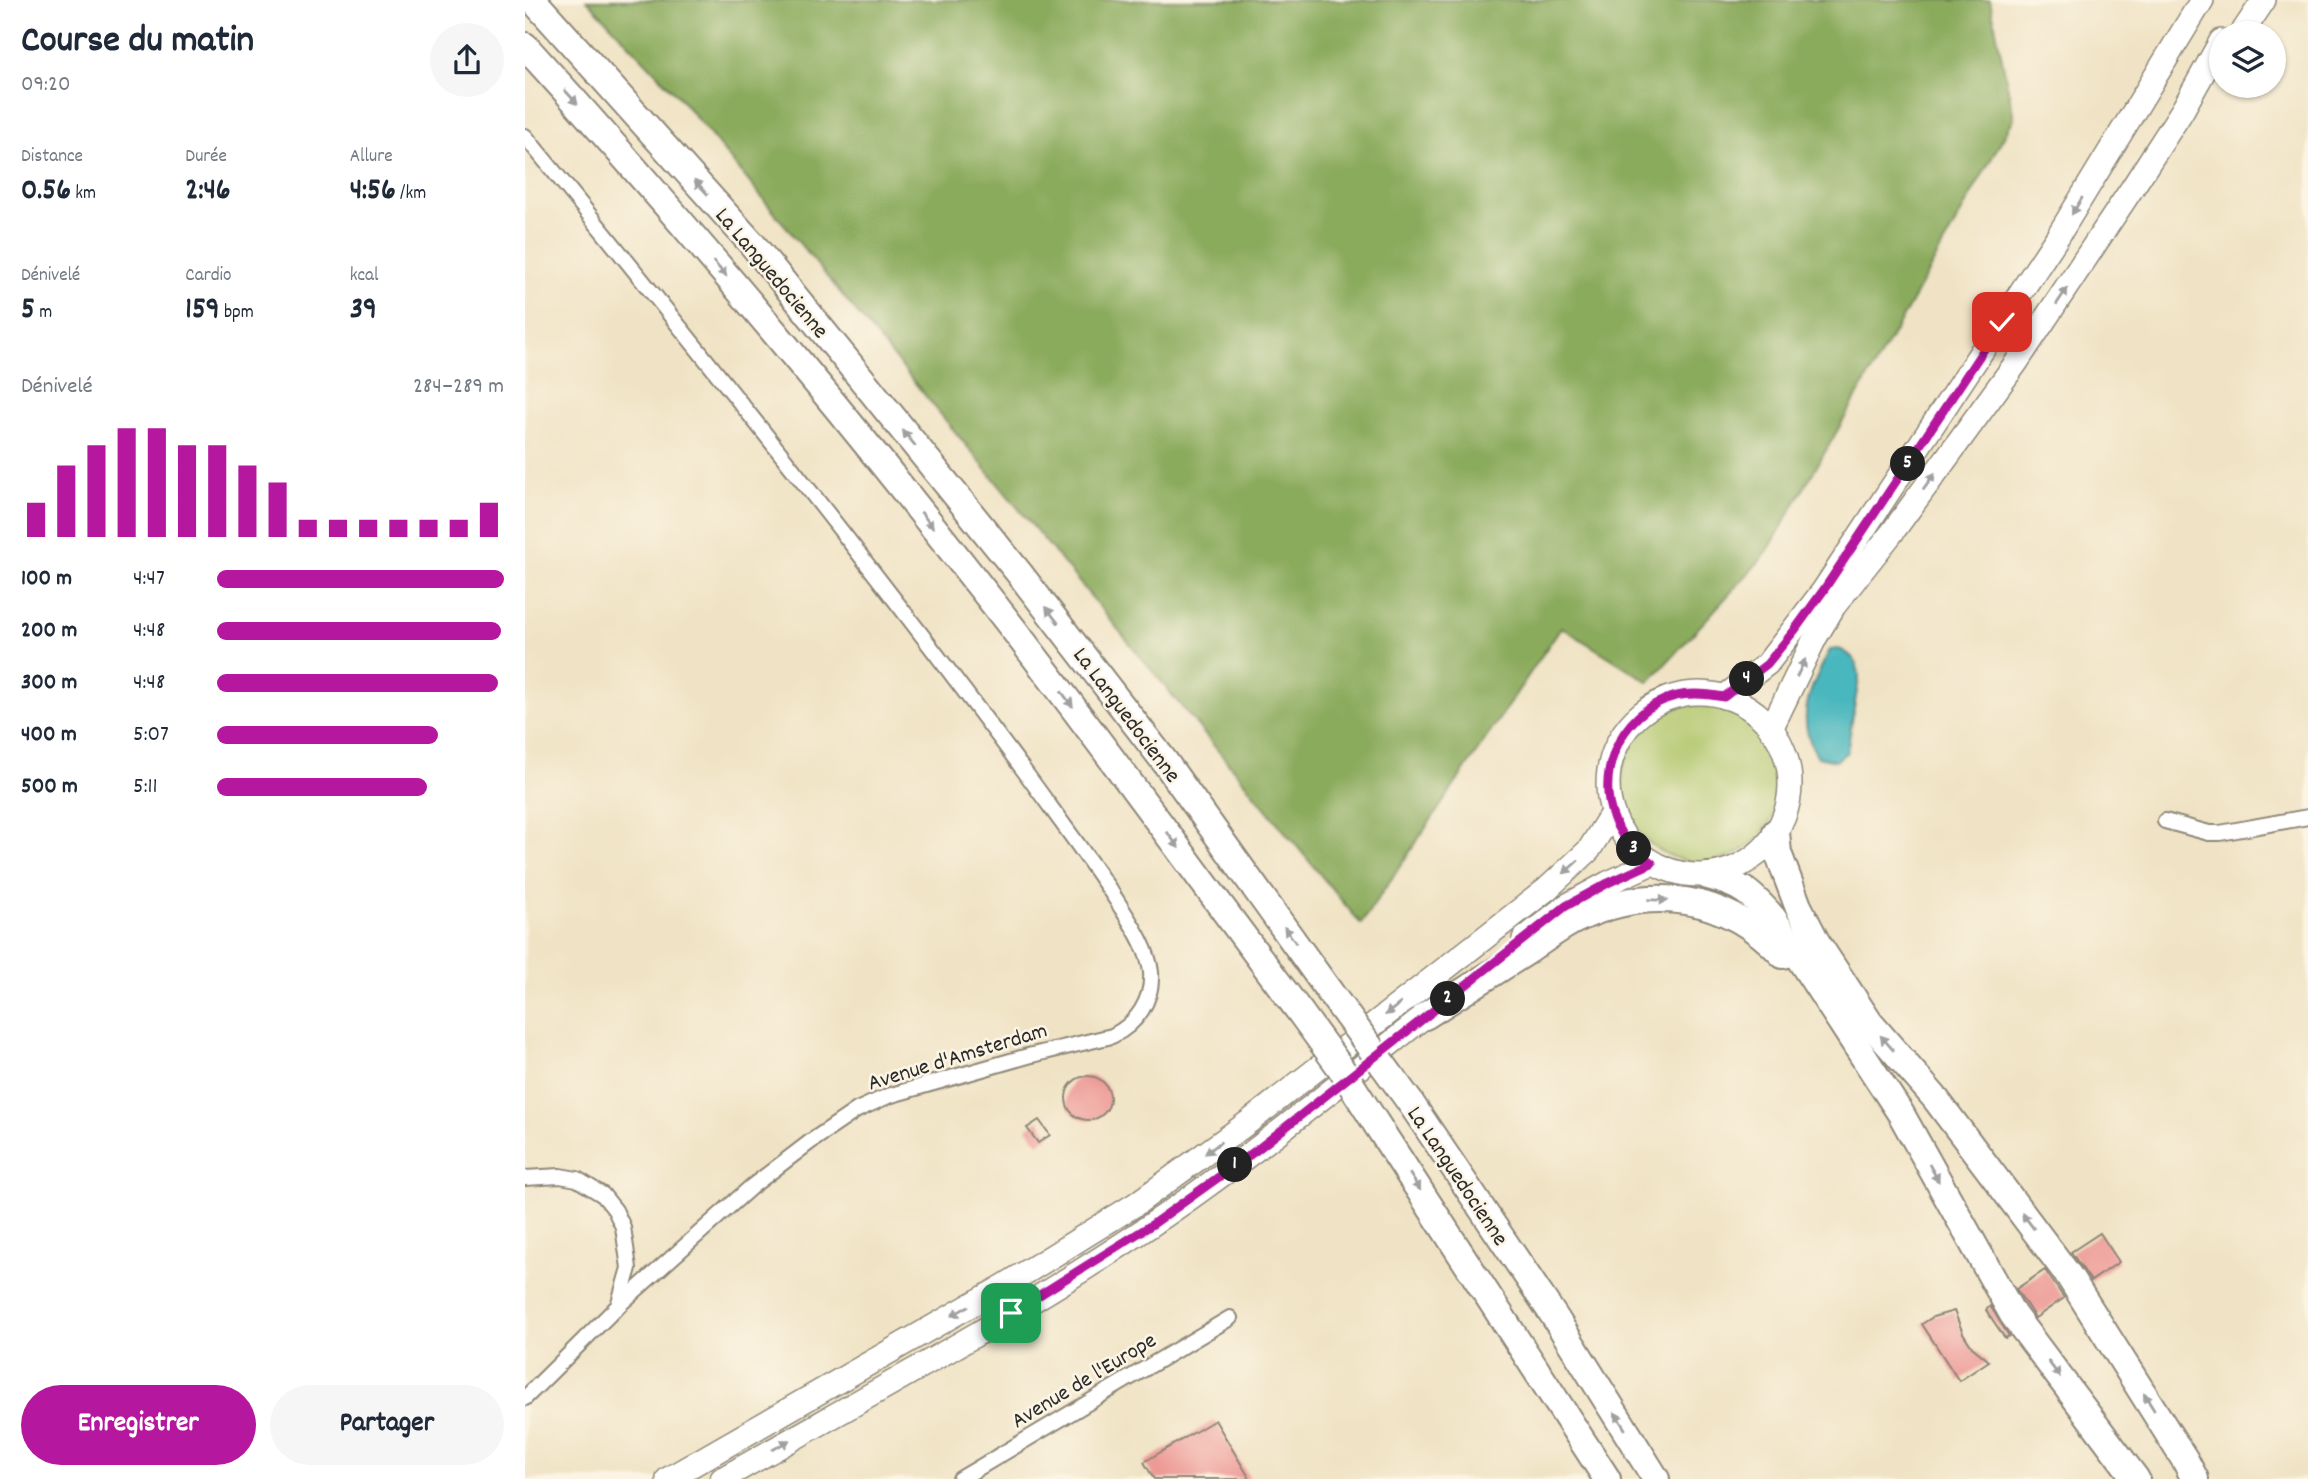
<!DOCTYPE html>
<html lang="fr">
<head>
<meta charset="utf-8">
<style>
  body { margin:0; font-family:Dekko,sans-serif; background:#f6f6f7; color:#1f2937; height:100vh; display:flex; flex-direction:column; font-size:26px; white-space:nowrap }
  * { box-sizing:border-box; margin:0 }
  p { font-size:23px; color:#747a83 }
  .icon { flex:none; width:38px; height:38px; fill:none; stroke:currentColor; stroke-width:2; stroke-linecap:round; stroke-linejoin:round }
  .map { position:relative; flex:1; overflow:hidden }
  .details { display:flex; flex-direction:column; background:#fff; width:525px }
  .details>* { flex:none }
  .controls { position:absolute; left:1684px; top:21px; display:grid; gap:14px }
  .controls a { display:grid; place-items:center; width:77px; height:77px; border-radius:50%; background:#fff; box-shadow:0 2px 5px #0004; font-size:35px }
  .pin { position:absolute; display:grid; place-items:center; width:60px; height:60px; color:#fff; margin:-30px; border-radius:14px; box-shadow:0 4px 10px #0006 }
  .km { position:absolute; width:35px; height:35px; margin:-18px; border-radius:50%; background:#222; color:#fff; font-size:19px; line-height:35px; text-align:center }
  .round { display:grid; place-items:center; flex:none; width:74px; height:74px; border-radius:37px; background:#f6f6f7 }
  .overview { display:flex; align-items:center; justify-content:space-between; height:119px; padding:0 21px }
  h1 { font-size:38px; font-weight:800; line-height:52px }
  .figures { display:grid; grid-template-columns:repeat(3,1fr); gap:10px; height:119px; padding:7px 21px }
  .figures div { display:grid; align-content:center }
  .figures b { font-size:30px; font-weight:800 }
  .figures small { font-size:19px; font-weight:400 }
  .figures p { font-size:19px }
  .chart { height:196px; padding:14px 21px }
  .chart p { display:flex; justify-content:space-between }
  .chart svg { width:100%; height:126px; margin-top:7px; stroke:#b5179e; stroke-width:6 }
  .action { display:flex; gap:14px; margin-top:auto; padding:14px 21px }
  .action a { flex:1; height:80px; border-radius:42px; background:#b5179e; color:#fff; font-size:28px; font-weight:800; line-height:80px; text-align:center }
  .action a+a { background:#f6f6f7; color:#1f2937 }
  ul { padding:0 21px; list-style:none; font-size:23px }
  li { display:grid; grid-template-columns:112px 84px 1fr; align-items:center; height:52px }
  li i { height:18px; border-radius:9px; background:#b5179e }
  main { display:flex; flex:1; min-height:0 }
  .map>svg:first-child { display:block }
  .green { fill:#aec468; stroke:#6c784a; stroke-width:2 }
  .forest { fill:#8aaa5c; stroke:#5a6a44; stroke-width:2 }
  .water { fill:#48b7be; stroke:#3a7174; stroke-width:2 }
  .building { fill:#ed9a96 }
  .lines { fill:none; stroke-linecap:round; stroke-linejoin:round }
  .street-casing { stroke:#8e8778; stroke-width:18 }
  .primary-casing { stroke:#8e8778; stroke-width:26 }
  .highway-casing { stroke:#8e8778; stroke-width:30 }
  .street { stroke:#fff; stroke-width:14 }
  .primary { stroke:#fff; stroke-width:23 }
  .highway { stroke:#fff; stroke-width:26 }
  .highway-bridge-casing { stroke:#8e8778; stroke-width:30; stroke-linecap:butt }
  .highway-bridge { stroke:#fff; stroke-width:26 }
  .oneway { fill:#a0a0a0 }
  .route-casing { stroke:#fff; stroke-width:14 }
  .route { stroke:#b5179e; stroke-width:9 }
  .labels { text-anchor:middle; stroke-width:5; stroke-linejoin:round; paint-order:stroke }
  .street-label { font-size:23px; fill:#2b2b2b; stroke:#fcf5e5 }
</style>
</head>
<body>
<main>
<section class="details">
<div class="overview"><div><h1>Course du matin</h1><p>09:20</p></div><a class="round"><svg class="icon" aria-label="share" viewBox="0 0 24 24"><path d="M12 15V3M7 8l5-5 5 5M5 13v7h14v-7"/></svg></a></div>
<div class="figures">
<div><p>Distance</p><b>0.56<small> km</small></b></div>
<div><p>Durée</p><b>2:46</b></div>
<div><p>Allure</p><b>4:56<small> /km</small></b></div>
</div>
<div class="figures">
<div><p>Dénivelé</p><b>5<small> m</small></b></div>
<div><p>Cardio</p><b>159<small> bpm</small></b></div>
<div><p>kcal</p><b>39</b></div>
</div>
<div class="chart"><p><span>Dénivelé</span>284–289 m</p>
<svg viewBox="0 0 160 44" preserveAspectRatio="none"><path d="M5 44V32M15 44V19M25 44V12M35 44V6M45 44V6M55 44V12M65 44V12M75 44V19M85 44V25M95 44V38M105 44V38M115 44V38M125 44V38M135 44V38M145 44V38M155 44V32"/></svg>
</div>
<ul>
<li><b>100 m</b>4:47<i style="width:100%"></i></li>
<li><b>200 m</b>4:48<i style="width:99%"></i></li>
<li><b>300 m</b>4:48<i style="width:98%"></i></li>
<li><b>400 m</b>5:07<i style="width:77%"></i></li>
<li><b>500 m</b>5:11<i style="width:73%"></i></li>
</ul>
<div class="action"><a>Enregistrer</a><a>Partager</a></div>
</section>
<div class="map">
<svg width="1783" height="1479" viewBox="0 0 1783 1479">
  <rect width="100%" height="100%" fill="#fcf5e5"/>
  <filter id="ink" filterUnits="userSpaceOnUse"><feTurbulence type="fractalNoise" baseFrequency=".0143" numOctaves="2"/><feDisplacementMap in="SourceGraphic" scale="14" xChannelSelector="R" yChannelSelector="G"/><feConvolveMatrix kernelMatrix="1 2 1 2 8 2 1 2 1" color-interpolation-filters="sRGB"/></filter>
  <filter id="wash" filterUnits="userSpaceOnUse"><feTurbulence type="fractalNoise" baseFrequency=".00686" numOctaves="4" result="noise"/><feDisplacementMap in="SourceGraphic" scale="28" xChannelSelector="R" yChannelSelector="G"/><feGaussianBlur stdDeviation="1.57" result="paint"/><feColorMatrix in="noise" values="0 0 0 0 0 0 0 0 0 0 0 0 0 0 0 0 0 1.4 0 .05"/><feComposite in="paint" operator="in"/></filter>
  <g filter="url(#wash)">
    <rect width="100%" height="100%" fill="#f0e3c5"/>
    <circle class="green" cx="1176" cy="783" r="79"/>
    <path class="forest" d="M62,0H1465L1489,118L1378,317L1241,554L1124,682L1036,627L836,924L154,97Z"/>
    <path class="water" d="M1314,649C1328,655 1333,662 1334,678L1322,752L1311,761L1293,757C1268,718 1286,687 1305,650Z"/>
    <g id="blocks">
      <g class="building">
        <circle cx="563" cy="1098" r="22"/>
        <path d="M514,1120L525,1135L513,1143L502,1128Z"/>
        <path d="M1575,1233L1594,1262L1566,1281L1546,1252Z"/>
        <path d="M1520,1270L1539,1298L1510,1318L1491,1289Z"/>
        <path d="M1465,1306L1484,1336L1480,1338L1461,1310Z"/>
        <path d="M1429,1311L1438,1333L1447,1347L1464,1361L1434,1381L1397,1324L1408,1317Z"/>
        <path d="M690,1420L725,1479H629L619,1462Z"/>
      </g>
    </g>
  </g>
  <g filter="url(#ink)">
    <use href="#blocks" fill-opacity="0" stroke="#8e8778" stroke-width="2"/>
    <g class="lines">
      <defs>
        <g id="street">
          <path d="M0,136C171,345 339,555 500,772C531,815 563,857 592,901C605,922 623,947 626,972C628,1000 612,1024 587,1036L503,1056L363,1096L332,1110L285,1142L226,1187L93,1306"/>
          <path d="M1640,821L1684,833H1695L1783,817"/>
          <path d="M0,1178L35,1176L52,1179L78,1195L90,1210L98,1227L104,1268L93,1306L0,1398"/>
          <path d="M435,1479L705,1318"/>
        </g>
        <g id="primary">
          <path d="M1717,33L1739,0"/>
          <circle cx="1174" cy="784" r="91"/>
          <path d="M1199,697L1242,664L1298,591L1533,236L1677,0"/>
          <path d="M1246,729L1290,638L1309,606L1366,534L1491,363L1608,187L1657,111L1696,41"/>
          <path d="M999,939L1041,906L1083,883L1127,863"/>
          <path d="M143,1479L479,1286L611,1204L725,1121L1022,889L1064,850L1087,813"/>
          <path d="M197,1479C342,1396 491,1317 629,1223C728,1156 820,1079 914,1005"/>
        </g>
        <g id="highway">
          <path d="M8,0L228,245L494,573L640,762L804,991"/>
          <path d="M0,46C161,223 314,406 461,594C569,731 670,873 775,1012"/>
          <path d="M1251,832L1253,853L1273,906L1292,943L1344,1022L1410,1098L1544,1276L1660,1460L1670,1479"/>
          <path d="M1183,876C1217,885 1225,892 1248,918L1376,1114L1488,1315L1611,1479"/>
          <path d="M900,1016C935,994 969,972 1004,950C1020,939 1036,926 1054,918C1127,884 1202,895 1258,955"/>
          <path d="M885,1102L1029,1316L1131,1479"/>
          <path d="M852,1125L1082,1479"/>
        </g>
      </defs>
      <use href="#street" class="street-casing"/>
      <use href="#primary" class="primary-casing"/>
      <use href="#highway" class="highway-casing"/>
      <use href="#street" class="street"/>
      <use href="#primary" class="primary"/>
      <use href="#highway" class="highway"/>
      <defs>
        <g id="highway-bridge">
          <path d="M804,991L885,1102"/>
          <path d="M775,1012L815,1067L852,1125"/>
        </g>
      </defs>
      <use href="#highway-bridge" class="highway-bridge-casing"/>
      <use href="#highway-bridge" class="highway-bridge"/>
    </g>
    <defs><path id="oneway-solid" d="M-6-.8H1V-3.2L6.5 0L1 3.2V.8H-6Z" transform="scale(1.75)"/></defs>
    <g class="oneway">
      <use href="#oneway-solid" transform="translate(46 97) rotate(48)"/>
      <use href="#oneway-solid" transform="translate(176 187) rotate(-132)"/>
      <use href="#oneway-solid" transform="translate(1552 206) rotate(122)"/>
      <use href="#oneway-solid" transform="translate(195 269) rotate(49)"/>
      <use href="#oneway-solid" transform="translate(1537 296) rotate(-56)"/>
      <use href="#oneway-solid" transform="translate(384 438) rotate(-129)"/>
      <use href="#oneway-solid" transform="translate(1404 481) rotate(-54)"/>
      <use href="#oneway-solid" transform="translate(402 520) rotate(52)"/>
      <use href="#oneway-solid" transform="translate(527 615) rotate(-128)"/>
      <use href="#oneway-solid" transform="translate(1276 668) rotate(-64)"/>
      <use href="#oneway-solid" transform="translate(542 699) rotate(53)"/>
      <use href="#oneway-solid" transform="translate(648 840) rotate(54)"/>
      <use href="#oneway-solid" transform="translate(1046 867) rotate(138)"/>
      <use href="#oneway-solid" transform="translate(1133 900) rotate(2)"/>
      <use href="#oneway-solid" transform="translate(765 935) rotate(-126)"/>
      <use href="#oneway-solid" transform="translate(868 1009) rotate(142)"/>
      <use href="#oneway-solid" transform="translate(1362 1043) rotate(-131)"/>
      <use href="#oneway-solid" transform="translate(688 1148) rotate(143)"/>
      <use href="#oneway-solid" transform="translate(1409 1173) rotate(61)"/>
      <use href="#oneway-solid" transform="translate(890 1182) rotate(57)"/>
      <use href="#oneway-solid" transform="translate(1503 1221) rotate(-127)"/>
      <use href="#oneway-solid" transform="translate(435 1311) rotate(150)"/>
      <use href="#oneway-solid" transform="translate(1529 1369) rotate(53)"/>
      <use href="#oneway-solid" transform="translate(1624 1402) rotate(-122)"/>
      <use href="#oneway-solid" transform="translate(1095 1421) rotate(-122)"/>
      <use href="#oneway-solid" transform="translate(256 1445) rotate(-30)"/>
    </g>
  </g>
  <g class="lines" filter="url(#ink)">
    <defs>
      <path id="route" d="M486,1313L628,1224L733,1149L1041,906L1083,883L1127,863C1115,854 1104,846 1096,833C1064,783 1093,710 1151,696C1167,692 1183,694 1199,697L1242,664L1269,631L1298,591L1477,322"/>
    </defs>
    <use href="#route" class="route-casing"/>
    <use href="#route" class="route"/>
  </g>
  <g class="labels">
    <g class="street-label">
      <text transform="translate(248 272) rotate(50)" y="8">La Languedocienne</text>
      <text transform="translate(603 714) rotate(53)" y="8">La Languedocienne</text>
      <text transform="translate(432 1055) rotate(-17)" y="8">Avenue d'Amsterdam</text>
      <text transform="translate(934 1175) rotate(56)" y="8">La Languedocienne</text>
      <text transform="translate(558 1379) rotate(-31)" y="8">Avenue de l'Europe</text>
    </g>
  </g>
</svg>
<div class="controls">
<a><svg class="icon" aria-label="layers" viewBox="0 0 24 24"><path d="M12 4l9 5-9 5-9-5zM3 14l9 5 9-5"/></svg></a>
</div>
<div class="pin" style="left:486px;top:1313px;background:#1e9e55"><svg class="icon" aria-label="arrive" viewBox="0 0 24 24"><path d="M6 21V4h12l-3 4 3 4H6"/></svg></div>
<div class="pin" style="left:1477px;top:322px;background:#d93025"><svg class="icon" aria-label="check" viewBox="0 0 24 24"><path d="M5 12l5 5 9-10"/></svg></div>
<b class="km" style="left:710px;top:1165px">1</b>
<b class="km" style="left:923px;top:999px">2</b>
<b class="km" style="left:1109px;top:849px">3</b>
<b class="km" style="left:1222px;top:679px">4</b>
<b class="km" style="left:1383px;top:464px">5</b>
</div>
</main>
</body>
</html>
